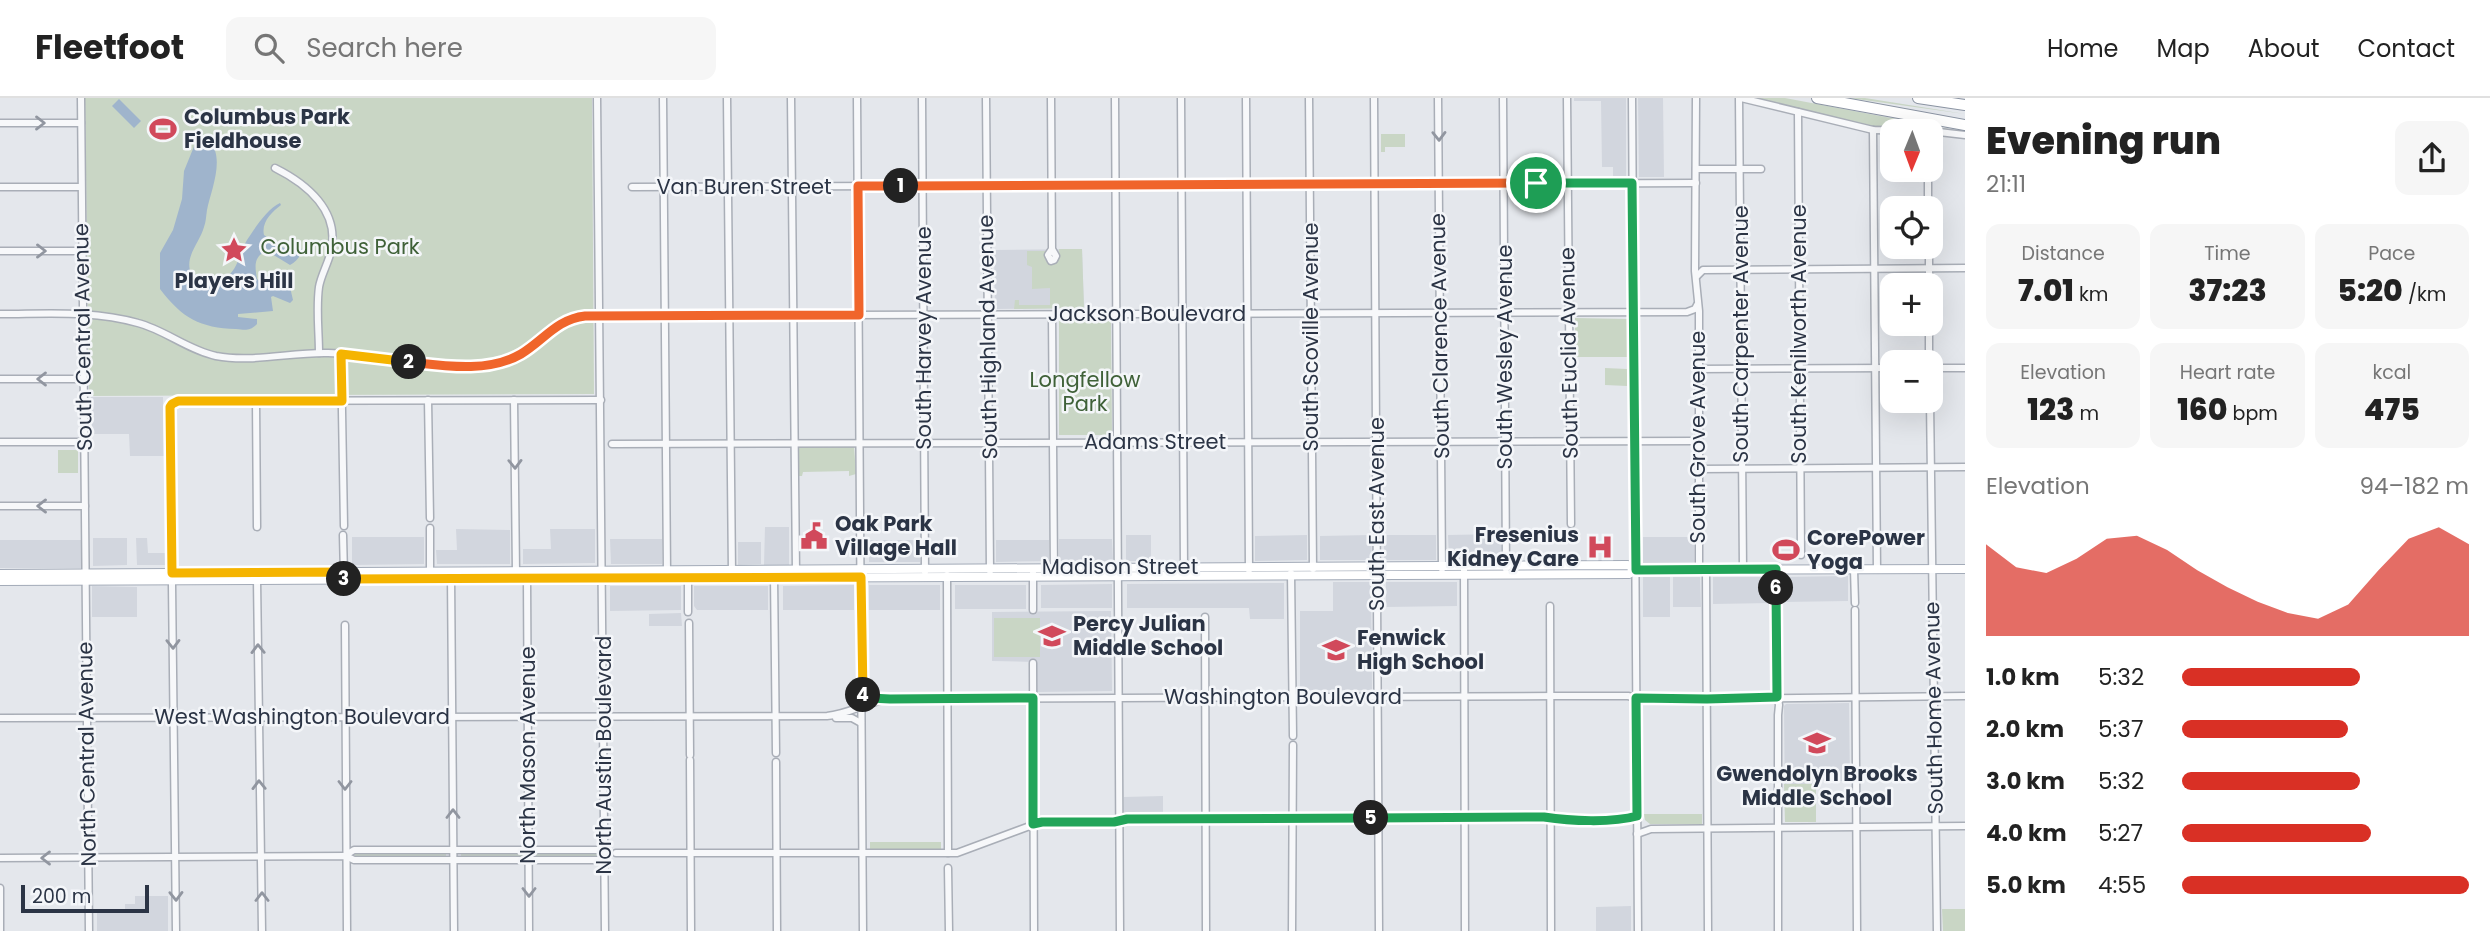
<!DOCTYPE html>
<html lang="en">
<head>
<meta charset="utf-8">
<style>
  body { margin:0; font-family:Poppins,sans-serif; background:#f6f6f6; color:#222; height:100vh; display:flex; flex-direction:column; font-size:26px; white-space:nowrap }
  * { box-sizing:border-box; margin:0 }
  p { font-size:23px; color:#767676 }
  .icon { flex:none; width:38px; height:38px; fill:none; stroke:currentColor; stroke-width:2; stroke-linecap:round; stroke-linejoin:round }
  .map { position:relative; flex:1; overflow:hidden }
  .details { display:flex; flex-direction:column; background:#fff; width:525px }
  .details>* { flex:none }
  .needle { width:46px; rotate:181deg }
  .controls { position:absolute; left:1880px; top:21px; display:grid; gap:14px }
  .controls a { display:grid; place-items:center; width:63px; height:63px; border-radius:14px; background:#fff; box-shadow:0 7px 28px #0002; font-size:35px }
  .scale { position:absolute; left:21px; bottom:18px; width:128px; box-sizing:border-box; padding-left:7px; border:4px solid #2b3445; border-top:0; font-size:19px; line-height:24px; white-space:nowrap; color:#2b3445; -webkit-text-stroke:5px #f4f6f9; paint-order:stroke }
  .pin { position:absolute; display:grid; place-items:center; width:60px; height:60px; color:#fff; margin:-30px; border:4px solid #fff; border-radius:50%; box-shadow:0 2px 7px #0007 }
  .km { position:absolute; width:35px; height:35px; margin:-18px; border-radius:50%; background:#222; color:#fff; font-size:19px; line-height:35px; text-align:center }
  .round { display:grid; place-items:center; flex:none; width:74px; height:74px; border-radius:14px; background:#f6f6f6 }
  .overview { display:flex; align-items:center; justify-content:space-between; height:119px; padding:0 21px }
  h1 { font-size:38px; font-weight:800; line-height:52px }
  .metrics { display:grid; grid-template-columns:repeat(3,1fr); gap:10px; height:119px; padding:7px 21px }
  .metrics div { display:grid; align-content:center; border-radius:14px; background:#f6f6f6; text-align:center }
  .metrics b { font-size:30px; font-weight:800 }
  .metrics small { font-size:19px; font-weight:400 }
  .metrics p { font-size:19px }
  .chart { height:196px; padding:14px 21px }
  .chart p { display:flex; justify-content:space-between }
  .chart svg { width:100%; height:126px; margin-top:7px; fill:#d93025; opacity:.7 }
  ul { padding:0 21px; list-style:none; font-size:23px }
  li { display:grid; grid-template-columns:112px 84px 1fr; align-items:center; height:52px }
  li i { height:18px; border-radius:9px; background:#d93025 }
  header { display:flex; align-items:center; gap:42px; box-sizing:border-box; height:98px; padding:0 35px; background:#fff; border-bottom:2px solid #e0e0e0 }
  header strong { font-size:33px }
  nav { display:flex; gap:38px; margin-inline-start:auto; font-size:24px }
  .search { width:490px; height:63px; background:#f6f6f6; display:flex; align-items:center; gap:18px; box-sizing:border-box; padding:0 24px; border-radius:14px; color:#767676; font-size:26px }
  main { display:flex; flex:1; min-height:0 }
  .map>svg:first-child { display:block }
  .built { fill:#d2d6de }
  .green { fill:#c9d6c5 }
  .water { fill:#9fb4cc }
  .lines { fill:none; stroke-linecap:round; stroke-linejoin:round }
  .minor-casing { stroke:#a9aeb7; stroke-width:9 }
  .major-casing { stroke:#a3abb8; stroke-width:10 }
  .highway-casing { stroke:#8b94a3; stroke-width:12 }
  .minor { stroke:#f7f8fa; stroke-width:6 }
  .major { stroke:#fff; stroke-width:8 }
  .highway { stroke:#fff; stroke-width:10 }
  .oneway { stroke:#9196a0 }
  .split-1-casing { stroke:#fff; stroke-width:14 }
  .split-2-casing { stroke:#fff; stroke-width:14 }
  .split-3-casing { stroke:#fff; stroke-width:14 }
  .split-4-casing { stroke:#fff; stroke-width:14 }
  .split-5-casing { stroke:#fff; stroke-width:14 }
  .split-6-casing { stroke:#fff; stroke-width:14 }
  .split-7-casing { stroke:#fff; stroke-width:14 }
  .split-1 { stroke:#f0652b; stroke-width:9 }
  .split-2 { stroke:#f0652b; stroke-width:9 }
  .split-3 { stroke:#f5b400; stroke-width:9 }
  .split-4 { stroke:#f5b400; stroke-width:9 }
  .split-5 { stroke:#22a559; stroke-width:9 }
  .split-6 { stroke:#22a559; stroke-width:9 }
  .split-7 { stroke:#22a559; stroke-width:9 }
  .labels { text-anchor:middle; stroke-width:5; stroke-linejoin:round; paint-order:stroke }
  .poi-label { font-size:21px; font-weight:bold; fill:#2b3445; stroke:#f4f6f9; text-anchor:start }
  .street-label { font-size:21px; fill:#2b3445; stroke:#f4f6f9 }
  .park-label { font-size:21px; fill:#3f6138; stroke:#f4f6f9 }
</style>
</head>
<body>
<header>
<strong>Fleetfoot</strong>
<div class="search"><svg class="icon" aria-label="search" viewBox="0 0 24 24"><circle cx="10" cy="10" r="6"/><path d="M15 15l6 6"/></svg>Search here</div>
<nav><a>Home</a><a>Map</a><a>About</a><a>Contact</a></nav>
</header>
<main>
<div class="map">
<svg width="1965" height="833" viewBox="0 0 1965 833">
  <rect width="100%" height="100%" fill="#e4e7ec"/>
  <g class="built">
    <path d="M1574,0H1626V79H1613V69H1602L1601,3H1574Z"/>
    <path d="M1638,0H1663L1664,79H1639Z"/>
    <path d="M1082,151L1084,210L995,211L994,152Z"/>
    <path d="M91,299H163L164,358H130L129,336H92Z"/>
    <path d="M765,429H789V467H764Z"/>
    <path d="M456,431L510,432V466H437L436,452H457Z"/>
    <path d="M550,431H595V465L523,466V451H551Z"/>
    <path d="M1501,436V461H1449L1448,437Z"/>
    <rect x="1126" y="437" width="25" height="26"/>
    <path d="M1307,437V462L1255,463V438Z"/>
    <path d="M1371,437L1372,462H1320V438Z"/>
    <rect x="1384" y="437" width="52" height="25"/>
    <path d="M352,439H424V466L352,467Z"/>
    <rect x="1643" y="439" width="51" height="26"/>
    <path d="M93,440H127V467L93,468Z"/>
    <path d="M136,440H147L148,455H165V467H137Z"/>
    <path d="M610,441H662V466H611Z"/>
    <path d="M1059,441H1112L1113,463L1059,464Z"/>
    <rect x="0" y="442" width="82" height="28"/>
    <rect x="869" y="442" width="51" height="22"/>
    <path d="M996,442H1049V463L996,464Z"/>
    <path d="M738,444H761V466L738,467Z"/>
    <path d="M1848,478V503L1783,504V479Z"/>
    <rect x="1643" y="479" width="27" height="40"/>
    <path d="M1673,479H1700L1701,509H1673Z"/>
    <path d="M1713,479H1771V505L1713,506Z"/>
    <path d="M1333,484H1371L1372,592H1300V513H1333Z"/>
    <path d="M1386,484H1457V508L1386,509Z"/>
    <path d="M1284,485V521H1250L1249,510H1127V486Z"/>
    <path d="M1112,486V510H1041V487Z"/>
    <path d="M854,487V512H783V488Z"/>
    <rect x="869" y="487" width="71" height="25"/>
    <rect x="955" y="487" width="71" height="24"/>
    <path d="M92,488L137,489V519H92Z"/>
    <path d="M610,488H681V512L610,513Z"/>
    <path d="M694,488H768V512H697L694,508Z"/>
    <path d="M1111,513L1112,593L1037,594L1036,564L992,563V514Z"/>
    <path d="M681,515L682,528H649V516Z"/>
    <path d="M1849,605L1850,683H1819L1816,686V724H1785L1784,608L1786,606Z"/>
    <path d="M1163,698V718L1127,719L1124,716V699Z"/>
    <path d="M135,798H168V833H97V811H125V806H135Z"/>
    <path d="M1631,808V833H1596V809Z"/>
  </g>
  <g class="green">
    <path d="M85,0H592L594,296L89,298Z"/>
    <path d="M1749,0H1785L1965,34L1924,30H1883L1856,25Z"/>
    <path d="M1849,0H1865L1965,16Z"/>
    <path d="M1381,36H1405V49H1385V54H1381Z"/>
    <path d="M1059,151H1082L1084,210L1014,211L1015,202H1019V207H1050V190L1032,191V169L1027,167V153H1045V162L1053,165L1059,160Z"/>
    <path d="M1575,220L1627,221V259H1575Z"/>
    <path d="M1059,223H1111L1112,337H1059Z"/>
    <path d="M1605,270L1627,271V288L1605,287Z"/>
    <path d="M800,348H854L856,376L849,378V373L803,374L802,378H799L798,349Z"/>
    <rect x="58" y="352" width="20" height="23"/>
    <rect x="994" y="520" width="46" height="39"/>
    <path d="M1784,686H1816V724H1785Z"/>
    <path d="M1644,716H1702V726H1650L1645,722Z"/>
    <rect x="870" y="744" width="71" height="9"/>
    <rect x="355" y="755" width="91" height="5"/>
    <rect x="461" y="755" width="62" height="5"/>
    <rect x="536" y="755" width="61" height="5"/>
    <path d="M1942,811H1965V833H1943Z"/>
  </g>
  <g class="water">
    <path d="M119,1L141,23L134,30L112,8Z"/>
    <path d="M205,40C228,54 211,92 207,112C206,118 206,124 204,129C200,144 184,159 191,175L221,183C240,172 237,158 247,142C255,130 267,111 280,105L281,107C272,114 261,124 264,137L293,156H296L299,150L302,151C301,158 296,164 290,167L267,153C253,158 255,169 257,181L273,192L282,185H289L293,202L290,205L273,198L271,199L273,213L238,216V219L257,221V226C250,233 246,232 236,231C200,230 182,220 160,191V155L173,132L182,101L184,73L195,46Z"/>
  </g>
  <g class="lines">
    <defs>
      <g id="minor">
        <path d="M81,0L89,833"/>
        <path d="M597,0L605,833"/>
        <path d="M663,0L667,475"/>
        <path d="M727,0L732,475"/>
        <path d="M791,0L796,474"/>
        <path d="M857,0L863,833"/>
        <path d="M922,0L925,474"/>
        <path d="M986,0L990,473"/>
        <path d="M1051,0L1052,151L1048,157L1051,163L1054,162L1056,158L1052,151"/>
        <path d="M1115,0L1120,833"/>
        <path d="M1181,0L1184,472"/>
        <path d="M1246,0L1249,472"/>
        <path d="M1309,0L1313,471"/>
        <path d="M1374,0L1379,833"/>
        <path d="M1438,0L1442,471"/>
        <path d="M1503,0L1506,471"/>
        <path d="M1567,0L1571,426"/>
        <path d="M1632,0L1638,833"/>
        <path d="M1696,0L1695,173L1699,213V472"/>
        <path d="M1739,0L1743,471"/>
        <path d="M1741,0L1873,32L1927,33"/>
        <path d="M1798,14L1801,457"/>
        <path d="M0,25H81"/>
        <path d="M1873,32L1877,471"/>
        <path d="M1930,33L1965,37"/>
        <path d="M275,70C307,86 340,113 331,153C328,166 321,177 319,189C316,211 319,234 319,255"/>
        <path d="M1696,71H1761"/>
        <path d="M1928,72V110"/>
        <path d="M0,89H81"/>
        <path d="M632,89L1696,85"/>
        <path d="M1929,149V187"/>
        <path d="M0,153H82"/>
        <path d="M1697,178L1703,172L1965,170"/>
        <path d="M0,216C46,216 93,212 138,225C165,232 188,252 216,258C253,265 291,254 328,255C381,256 433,272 487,267C531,262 545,224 585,218L1687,214L1695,211L1697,207"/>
        <path d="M1052,217L1054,474"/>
        <path d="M1929,226V264"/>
        <path d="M341,256L344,428"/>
        <path d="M1930,270H1965"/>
        <path d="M1698,271L1892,270"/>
        <path d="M0,281H83"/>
        <path d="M428,302L430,420"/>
        <path d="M514,302L516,475"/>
        <path d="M256,303L257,429"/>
        <path d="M1930,303L1937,833"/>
        <path d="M0,344H84"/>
        <path d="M612,346L1698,343"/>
        <path d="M1698,371L1965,369"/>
        <path d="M0,408H85"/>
        <path d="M430,430V477"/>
        <path d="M343,437L344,477"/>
        <path d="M1464,468L1465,833"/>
        <path d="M1776,471L1777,594L1779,607L1778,617V833"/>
        <path d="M1854,471L1855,505"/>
        <path d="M1706,472L1708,833"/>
        <path d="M1033,475V512"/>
        <path d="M1291,475L1293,638"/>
        <path d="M947,477L948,755"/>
        <path d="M451,478L454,833"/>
        <path d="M688,478V514"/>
        <path d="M774,478L776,655"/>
        <path d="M527,481L529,833"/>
        <path d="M257,482L262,833"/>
        <path d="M1550,508L1551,833"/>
        <path d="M1855,512L1857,833"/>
        <path d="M1205,519L1206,833"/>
        <path d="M689,525L690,657"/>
        <path d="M345,527L347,833"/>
        <path d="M1033,565L1034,833"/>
        <path d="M0,620L827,618C850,616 868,603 890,601L1557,598H1628L1646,602L1965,598"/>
        <path d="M836,620H852L861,625"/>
        <path d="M690,662L691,833"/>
        <path d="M776,664L777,833"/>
        <path d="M1637,736L1651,731L1965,728"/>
        <path d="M616,755H957L1038,725L1114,724L1127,721L1544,719C1570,723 1611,725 1637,718"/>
        <path d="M346,757L354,752H604"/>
        <path d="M0,760L346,758L354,762H604"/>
        <path d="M948,770L949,833"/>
        <path d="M0,790V833"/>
        <path d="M176,833L170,313L172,306L178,303L601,302"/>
        <path d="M1292,833L1293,647"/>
      </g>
      <g id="major">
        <path d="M0,476L1628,467L1636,472"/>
        <path d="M0,483L1629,476L1636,472L1965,471"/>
      </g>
      <g id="highway">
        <path d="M1817,0L1965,27"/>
        <path d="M1918,0L1965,7"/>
      </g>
    </defs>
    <use href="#minor" class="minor-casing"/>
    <use href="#major" class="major-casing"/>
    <use href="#highway" class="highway-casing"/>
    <use href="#minor" class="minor"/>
    <use href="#major" class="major"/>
    <use href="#highway" class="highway"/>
  </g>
  <defs><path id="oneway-chevron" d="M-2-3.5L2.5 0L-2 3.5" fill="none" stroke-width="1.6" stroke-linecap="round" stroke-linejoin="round" transform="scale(1.75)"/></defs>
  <g class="oneway">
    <use href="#oneway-chevron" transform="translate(40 25)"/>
    <use href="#oneway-chevron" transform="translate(1439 38) rotate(89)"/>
    <use href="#oneway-chevron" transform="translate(41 153)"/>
    <use href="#oneway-chevron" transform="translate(42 281) rotate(-180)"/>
    <use href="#oneway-chevron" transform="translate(515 366) rotate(89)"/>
    <use href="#oneway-chevron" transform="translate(42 408) rotate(180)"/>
    <use href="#oneway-chevron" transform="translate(173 546) rotate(89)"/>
    <use href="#oneway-chevron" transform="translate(258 551) rotate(-91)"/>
    <use href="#oneway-chevron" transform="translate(259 687) rotate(-91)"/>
    <use href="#oneway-chevron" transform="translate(345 687) rotate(90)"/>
    <use href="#oneway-chevron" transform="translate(453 716) rotate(-90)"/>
    <use href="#oneway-chevron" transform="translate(46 760) rotate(-180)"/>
    <use href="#oneway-chevron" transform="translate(529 794) rotate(90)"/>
    <use href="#oneway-chevron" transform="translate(176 798) rotate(89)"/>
    <use href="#oneway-chevron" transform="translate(262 799) rotate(-90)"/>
  </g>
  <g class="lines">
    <defs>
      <path id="split-1" d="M901,88L1536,85"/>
      <path id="split-2" d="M409,264C445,268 488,275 521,256C543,243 557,221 585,218L859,217L858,88H901"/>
      <path id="split-3" d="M344,481V474L172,475L170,309L172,306L178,303H342L341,256L409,264"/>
      <path id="split-4" d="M344,481L861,479L863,597"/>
      <path id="split-5" d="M863,597L870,600L890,601L1033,600V726L1042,724H1114L1127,721L1371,720"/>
      <path id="split-6" d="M1371,720L1544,719C1570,723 1612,725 1637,718L1636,600L1707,601L1777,599L1776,490"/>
      <path id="split-7" d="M1536,85H1632L1636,472L1776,471V490"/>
    </defs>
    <use href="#split-1" class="split-1-casing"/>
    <use href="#split-2" class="split-2-casing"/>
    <use href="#split-3" class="split-3-casing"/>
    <use href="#split-4" class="split-4-casing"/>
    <use href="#split-5" class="split-5-casing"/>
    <use href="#split-6" class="split-6-casing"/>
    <use href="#split-7" class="split-7-casing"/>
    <use href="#split-1" class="split-1"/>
    <use href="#split-2" class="split-2"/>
    <use href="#split-3" class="split-3"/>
    <use href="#split-4" class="split-4"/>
    <use href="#split-5" class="split-5"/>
    <use href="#split-6" class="split-6"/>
    <use href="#split-7" class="split-7"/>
  </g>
  <defs>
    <symbol id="stadium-bare" viewBox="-9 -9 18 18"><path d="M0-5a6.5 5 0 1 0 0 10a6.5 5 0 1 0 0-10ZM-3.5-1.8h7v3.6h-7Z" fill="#d1495b" stroke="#f4f6f9" stroke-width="2.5" paint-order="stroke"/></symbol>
    <symbol id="sight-bare" viewBox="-9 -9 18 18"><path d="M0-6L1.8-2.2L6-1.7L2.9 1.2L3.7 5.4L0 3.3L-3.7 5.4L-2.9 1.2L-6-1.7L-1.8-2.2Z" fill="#d1495b" stroke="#f4f6f9" stroke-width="2.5" paint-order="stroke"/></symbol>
    <symbol id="civic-bare" viewBox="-9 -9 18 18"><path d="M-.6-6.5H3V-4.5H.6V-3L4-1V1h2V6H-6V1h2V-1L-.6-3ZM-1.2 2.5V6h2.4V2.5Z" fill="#d1495b" stroke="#f4f6f9" stroke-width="2.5" paint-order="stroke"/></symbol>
    <symbol id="hospital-bare" viewBox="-9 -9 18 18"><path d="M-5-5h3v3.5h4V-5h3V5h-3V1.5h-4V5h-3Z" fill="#d1495b" stroke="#f4f6f9" stroke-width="2.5" paint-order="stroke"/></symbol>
    <symbol id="school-bare" viewBox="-9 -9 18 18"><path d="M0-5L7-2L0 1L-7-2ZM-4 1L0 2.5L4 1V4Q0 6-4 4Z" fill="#d1495b" stroke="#f4f6f9" stroke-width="2.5" paint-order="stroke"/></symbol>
  </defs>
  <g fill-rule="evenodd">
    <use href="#stadium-bare" x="144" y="12" width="38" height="38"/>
    <use href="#sight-bare" x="215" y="133" width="38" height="38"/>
    <use href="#civic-bare" x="795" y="419" width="38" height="38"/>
    <use href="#hospital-bare" x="1581" y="430" width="38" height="38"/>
    <use href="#stadium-bare" x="1767" y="433" width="38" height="38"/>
    <use href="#school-bare" x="1033" y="519" width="38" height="38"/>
    <use href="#school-bare" x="1317" y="533" width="38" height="38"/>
    <use href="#school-bare" x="1798" y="626" width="38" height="38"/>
  </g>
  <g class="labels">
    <g class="poi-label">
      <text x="184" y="26">Columbus Park<tspan x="184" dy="24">Fieldhouse</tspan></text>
      <text x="234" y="190" text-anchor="middle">Players Hill</text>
      <text x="835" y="433">Oak Park<tspan x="835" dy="24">Village Hall</tspan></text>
      <text x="1579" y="444" text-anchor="end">Fresenius<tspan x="1579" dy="24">Kidney Care</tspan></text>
      <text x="1807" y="447">CorePower<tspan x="1807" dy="24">Yoga</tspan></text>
      <text x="1073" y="533">Percy Julian<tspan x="1073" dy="24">Middle School</tspan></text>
      <text x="1357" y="547">Fenwick<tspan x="1357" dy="24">High School</tspan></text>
      <text x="1817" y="683" text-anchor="middle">Gwendolyn Brooks<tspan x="1817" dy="24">Middle School</tspan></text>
    </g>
    <g class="street-label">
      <text x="744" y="96">Van Buren Street</text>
      <text x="1147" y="223">Jackson Boulevard</text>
      <text transform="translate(1741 236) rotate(-90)" y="7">South Carpenter Avenue</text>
      <text transform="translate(1799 236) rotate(-90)" y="7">South Kenilworth Avenue</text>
      <text transform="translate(1440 238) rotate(-91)" y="7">South Clarence Avenue</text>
      <text transform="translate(83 239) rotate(-91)" y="7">South Central Avenue</text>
      <text transform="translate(988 239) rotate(-91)" y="7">South Highland Avenue</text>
      <text transform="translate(1311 239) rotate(-90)" y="7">South Scoville Avenue</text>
      <text transform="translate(924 240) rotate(-90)" y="7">South Harvey Avenue</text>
      <text transform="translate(1569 255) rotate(-91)" y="7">South Euclid Avenue</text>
      <text transform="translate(1505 259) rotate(-90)" y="7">South Wesley Avenue</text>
      <text transform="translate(1698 339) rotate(-90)" y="7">South Grove Avenue</text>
      <text x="1155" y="351">Adams Street</text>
      <text transform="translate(1377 416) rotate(-90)" y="7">South East Avenue</text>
      <text x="1120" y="476">Madison Street</text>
      <text x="1283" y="606">Washington Boulevard</text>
      <text transform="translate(1934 610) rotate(-91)" y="7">South Home Avenue</text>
      <text x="302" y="626">West Washington Boulevard</text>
      <text transform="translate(87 656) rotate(-91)" y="7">North Central Avenue</text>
      <text transform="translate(528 657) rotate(-90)" y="7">North Mason Avenue</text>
      <text transform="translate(604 657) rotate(-90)" y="7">North Austin Boulevard</text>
    </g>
    <g class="park-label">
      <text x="340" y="156">Columbus Park</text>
      <text x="1085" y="289">Longfellow<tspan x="1085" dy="24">Park</tspan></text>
    </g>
  </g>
</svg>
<div class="controls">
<a><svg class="needle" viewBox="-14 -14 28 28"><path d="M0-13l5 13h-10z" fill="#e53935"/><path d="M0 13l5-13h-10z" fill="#767676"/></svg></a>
<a><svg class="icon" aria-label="locate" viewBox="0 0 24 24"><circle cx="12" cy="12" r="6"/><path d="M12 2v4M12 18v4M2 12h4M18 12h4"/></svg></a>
<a>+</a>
<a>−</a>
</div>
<div class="scale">200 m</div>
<div class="pin" style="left:1536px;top:85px;background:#1e9e55"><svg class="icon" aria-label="arrive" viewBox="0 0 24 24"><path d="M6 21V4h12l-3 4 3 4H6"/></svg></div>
<b class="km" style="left:901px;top:88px">1</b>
<b class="km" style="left:409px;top:264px">2</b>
<b class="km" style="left:344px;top:481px">3</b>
<b class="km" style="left:863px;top:597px">4</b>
<b class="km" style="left:1371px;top:720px">5</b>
<b class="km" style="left:1776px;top:490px">6</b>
</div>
<section class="details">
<div class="overview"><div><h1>Evening run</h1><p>21:11</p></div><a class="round"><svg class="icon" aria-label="share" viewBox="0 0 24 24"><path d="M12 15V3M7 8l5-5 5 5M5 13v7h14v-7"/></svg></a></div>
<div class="metrics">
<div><p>Distance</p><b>7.01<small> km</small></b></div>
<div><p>Time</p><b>37:23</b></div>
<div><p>Pace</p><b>5:20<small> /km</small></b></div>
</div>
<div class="metrics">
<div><p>Elevation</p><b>123<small> m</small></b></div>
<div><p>Heart rate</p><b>160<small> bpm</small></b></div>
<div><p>kcal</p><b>475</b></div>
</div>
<div class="chart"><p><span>Elevation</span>94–182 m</p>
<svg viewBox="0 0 160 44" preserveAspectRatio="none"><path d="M0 44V12L10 20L20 22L30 17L40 10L50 9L60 14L70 21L80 27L90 32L100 36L110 38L120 33L130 21L140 10L150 6L160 12V44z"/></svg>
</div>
<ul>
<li><b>1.0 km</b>5:32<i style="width:62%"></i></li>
<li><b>2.0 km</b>5:37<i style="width:58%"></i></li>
<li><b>3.0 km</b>5:32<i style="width:62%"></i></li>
<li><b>4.0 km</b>5:27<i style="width:66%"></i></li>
<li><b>5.0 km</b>4:55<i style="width:100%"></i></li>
</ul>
</section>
</main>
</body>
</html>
